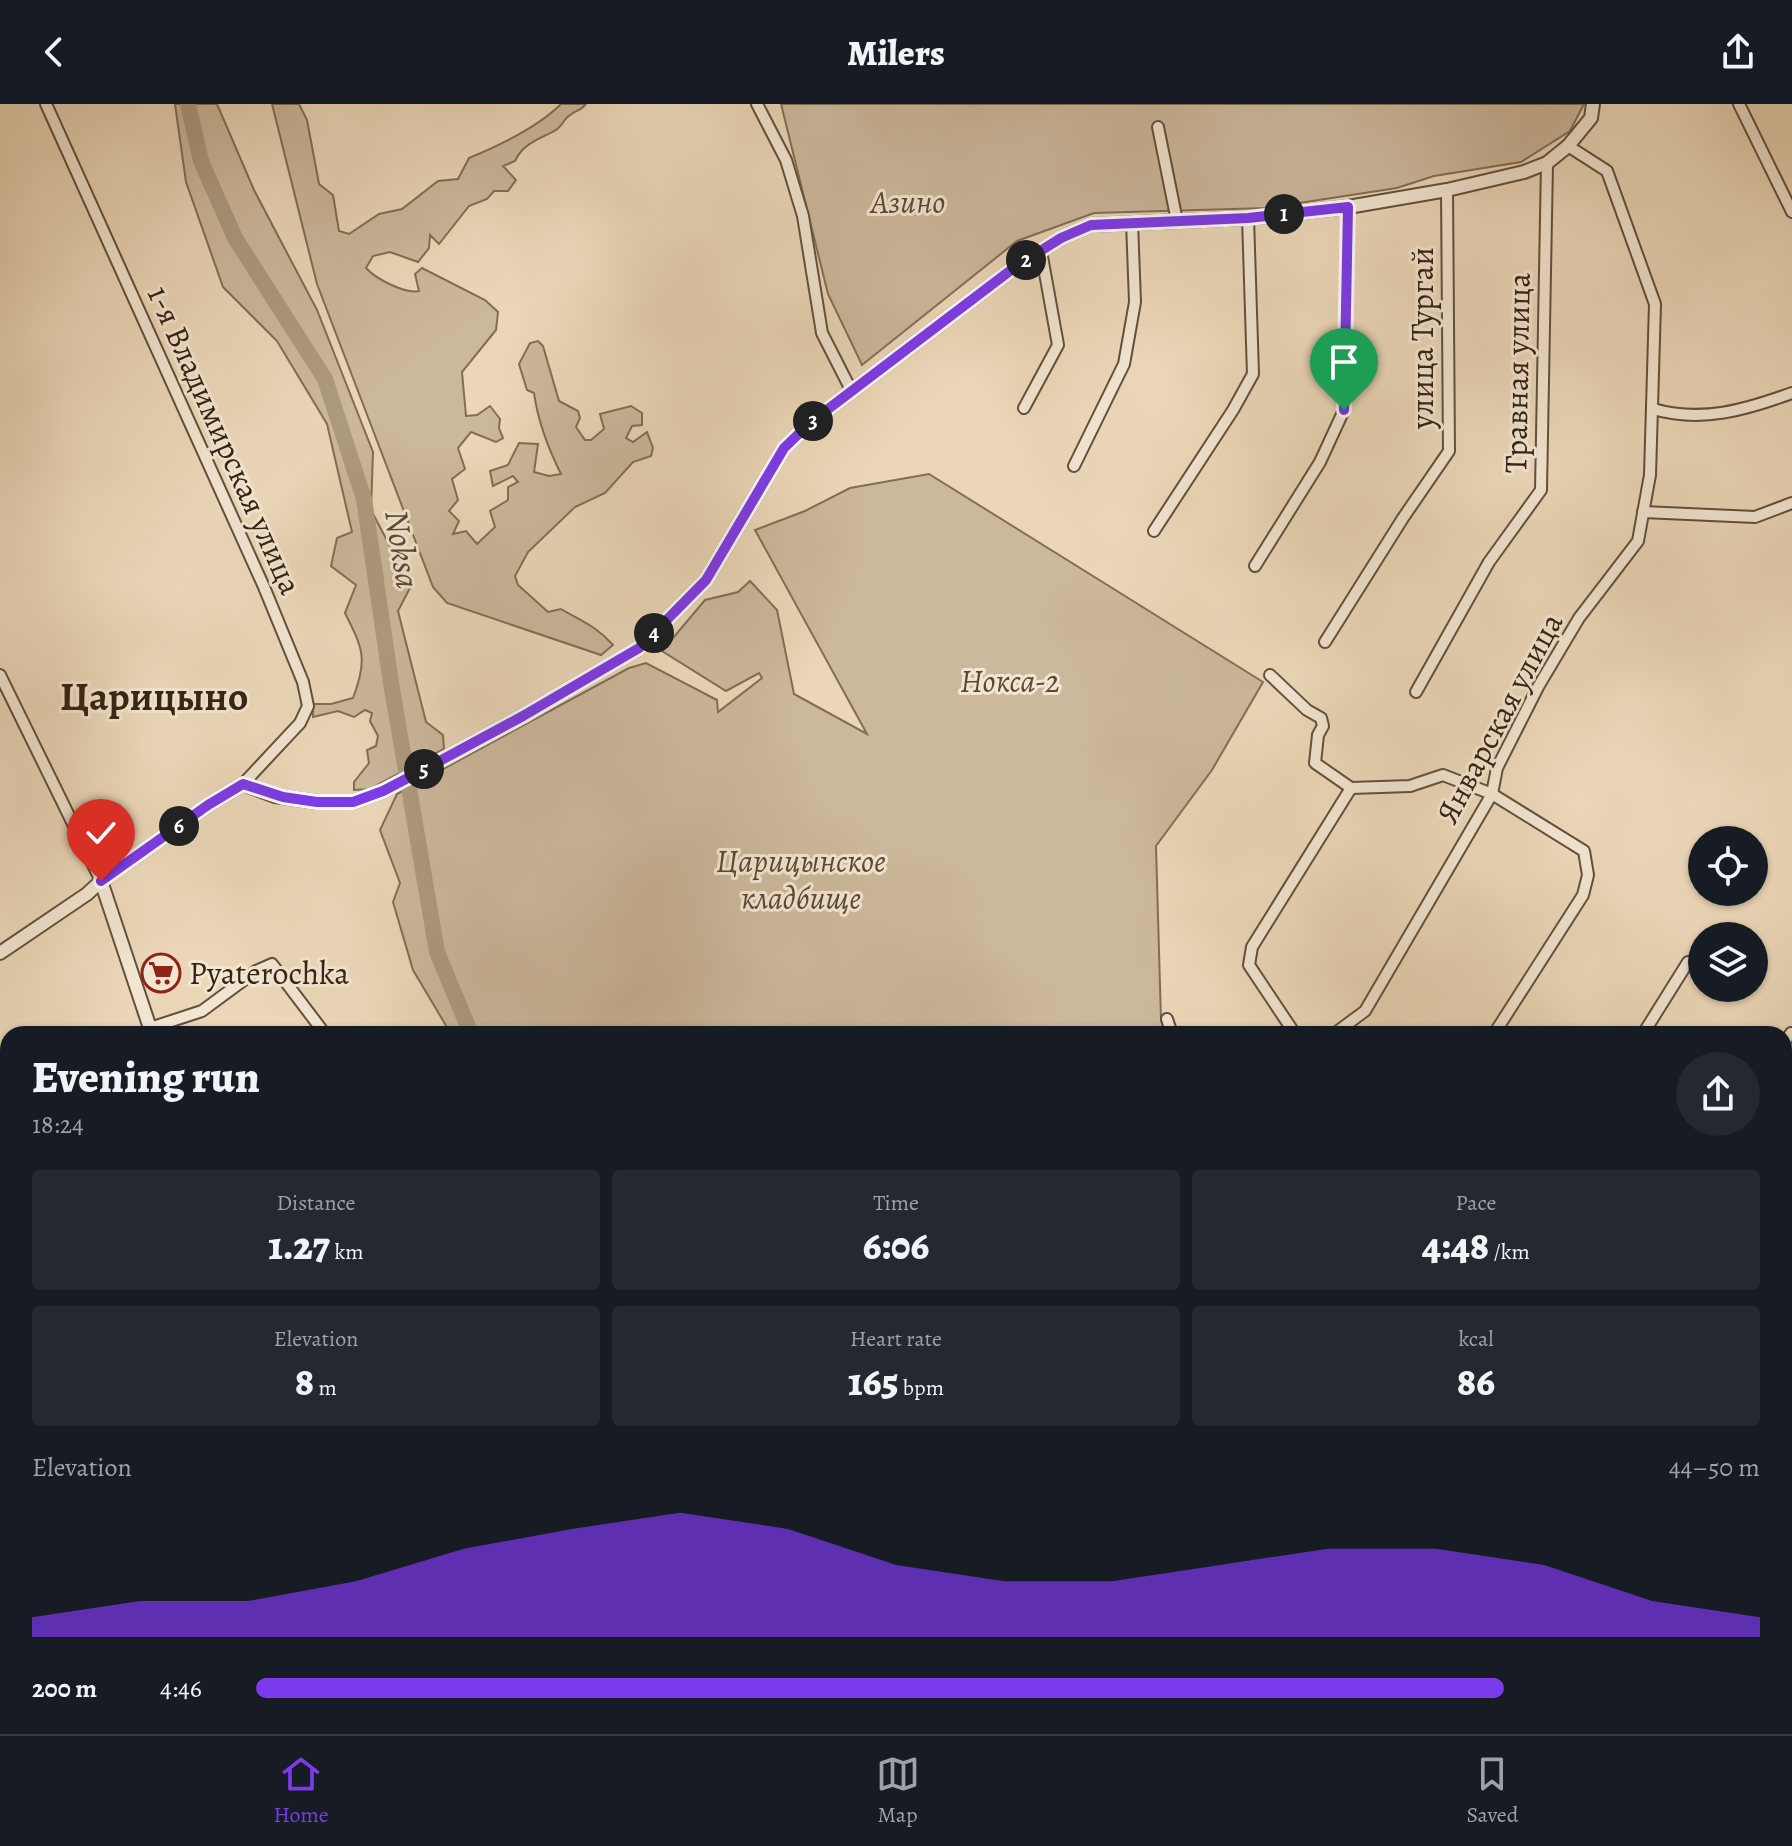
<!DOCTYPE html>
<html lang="en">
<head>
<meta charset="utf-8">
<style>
  body { margin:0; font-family:Alegreya,serif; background:#242831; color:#f1f3f6; height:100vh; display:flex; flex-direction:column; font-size:30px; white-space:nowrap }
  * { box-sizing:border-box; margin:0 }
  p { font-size:26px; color:#9ea1a6 }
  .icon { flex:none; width:44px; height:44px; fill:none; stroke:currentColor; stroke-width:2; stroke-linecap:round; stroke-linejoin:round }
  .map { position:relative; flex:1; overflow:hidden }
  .drawer { position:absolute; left:0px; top:922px; width:1792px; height:708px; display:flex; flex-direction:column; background:#171b24; border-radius:24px 24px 0 0; box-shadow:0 2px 6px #0004 }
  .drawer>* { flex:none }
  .controls { position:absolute; left:1688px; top:722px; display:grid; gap:16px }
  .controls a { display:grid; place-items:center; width:80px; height:80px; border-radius:50%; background:#171b24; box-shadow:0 2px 6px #0004; font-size:40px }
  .pin { position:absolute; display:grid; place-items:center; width:68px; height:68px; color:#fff; margin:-82px -34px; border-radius:50% 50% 50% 0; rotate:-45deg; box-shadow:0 0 8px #0007 }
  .pin .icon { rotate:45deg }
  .km { position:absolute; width:40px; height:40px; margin:-20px; border-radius:50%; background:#222; color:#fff; font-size:22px; line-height:40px; text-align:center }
  .round { display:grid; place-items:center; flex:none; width:84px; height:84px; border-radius:42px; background:#242831 }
  .overview { display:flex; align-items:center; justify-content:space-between; height:136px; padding:0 32px }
  h1 { font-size:44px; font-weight:800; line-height:60px }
  .metrics { display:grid; grid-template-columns:repeat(3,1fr); gap:12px; height:136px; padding:8px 32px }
  .metrics div { display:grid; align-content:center; border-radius:8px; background:#242831; text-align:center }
  .metrics b { font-size:40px; font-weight:800 }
  .metrics small { font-size:22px; font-weight:400 }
  .metrics p { font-size:22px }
  .chart { height:224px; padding:16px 32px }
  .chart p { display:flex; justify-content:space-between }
  .chart svg { width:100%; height:144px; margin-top:8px; fill:#7c3aed; opacity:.7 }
  ul { padding:0 32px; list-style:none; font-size:26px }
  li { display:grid; grid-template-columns:128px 96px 1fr; align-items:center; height:60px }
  li i { height:20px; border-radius:10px; background:#7c3aed }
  header { display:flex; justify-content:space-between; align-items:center; height:104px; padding:0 32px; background:#171b24; font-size:36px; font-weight:800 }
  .dock { display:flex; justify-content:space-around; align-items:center; height:112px; border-top:2px solid #363941; background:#171b24; font-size:22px; color:#9ea1a6 }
  .dock a { display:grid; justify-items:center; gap:4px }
  .dock .on { color:#7c3aed }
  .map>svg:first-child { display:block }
  .green { fill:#ccb89c; stroke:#816e56; stroke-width:2 }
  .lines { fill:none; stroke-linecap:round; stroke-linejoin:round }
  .river { stroke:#ad9a7f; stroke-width:16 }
  .minor-casing { stroke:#63503b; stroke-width:14 }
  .tertiary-casing { stroke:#63503b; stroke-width:16 }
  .primary-casing { stroke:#362311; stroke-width:20 }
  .minor { stroke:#f2e5d1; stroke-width:10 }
  .tertiary { stroke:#f2e5d1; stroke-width:12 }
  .primary { stroke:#ebd7b8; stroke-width:16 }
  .tram { stroke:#362311; stroke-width:2 }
  .route-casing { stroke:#fff; stroke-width:16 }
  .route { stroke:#7c3aed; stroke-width:10 }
  .labels { text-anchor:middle; stroke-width:6; stroke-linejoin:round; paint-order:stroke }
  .park-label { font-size:32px; font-style:italic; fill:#5c4834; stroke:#f2e5d1 }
  .street-label { font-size:32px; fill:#362311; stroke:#f2e5d1 }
  .poi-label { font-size:32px; fill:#362311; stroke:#f2e5d1; text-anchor:start }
  .water-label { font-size:34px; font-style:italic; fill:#5a4732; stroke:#f2e5d1 }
  .district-label { font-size:40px; font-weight:bold; fill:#362311; stroke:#f2e5d1 }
</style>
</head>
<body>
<header><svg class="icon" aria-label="back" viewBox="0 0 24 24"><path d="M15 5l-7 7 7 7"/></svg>Milers<svg class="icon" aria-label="share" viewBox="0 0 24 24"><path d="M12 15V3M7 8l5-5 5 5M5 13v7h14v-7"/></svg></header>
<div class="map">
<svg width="1792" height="1630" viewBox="0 0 1792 1630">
  <rect width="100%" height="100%" fill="#ebd7b8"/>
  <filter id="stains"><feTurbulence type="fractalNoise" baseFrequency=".0025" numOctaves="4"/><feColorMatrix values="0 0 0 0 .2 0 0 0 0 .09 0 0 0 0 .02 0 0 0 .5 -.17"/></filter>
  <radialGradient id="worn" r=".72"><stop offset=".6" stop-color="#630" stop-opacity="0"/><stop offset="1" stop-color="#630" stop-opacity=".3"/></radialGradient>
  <g class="green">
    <path d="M175,0H217L254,86L317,206L373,348L371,406L411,482L398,507L426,618L443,631L444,645L370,685L354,686V678L369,659L367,646L376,642L378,632L370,617L372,609L365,606L354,613L338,607L313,613V600H331L353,594C368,555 363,545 345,509L356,481L331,462L337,434L352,428L327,320L277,237L223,183L186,78Z"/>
    <path d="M272,0H299L307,16L319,80L333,91L339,127L349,130L379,110L402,105L438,77L458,75L469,54C498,42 539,22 561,0H586C581,7 576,6 570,11C564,15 562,22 556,26C540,35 523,39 515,57L503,62L516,76L508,87H494L487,95L469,102L439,140L430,131L429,144L418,158L390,148L373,152L366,164C376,175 405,190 419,187L415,170L422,164L485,196L498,208L496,226L462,268L466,312L477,311L490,302L500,315L499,324L503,334L496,338L471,328L458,344L465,365L452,375L458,396L449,407L459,417L453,430L466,427L477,440L495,423L490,407L508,396V383L518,378L513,372L493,382L490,367L508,361L519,339L538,340L534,368L549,372L561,370C548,344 538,318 534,289L527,286L519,260L530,239L538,237L543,242L559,297L578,307L580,314L576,323L585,336H591L604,325L600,310L631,302L642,309V321L632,322L626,334L633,338L647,328L653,344L651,352L633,358L605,389L575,403L528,448L515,472L518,481L548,508L561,505C583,518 596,522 613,541L601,551L447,499L433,483L317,180Z"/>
    <path d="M781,0H1584L1570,27L1521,58L1434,72L1397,84L1267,104L1094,109L1017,137L862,261L828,190Z"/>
    <path d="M929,370L1263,578L1212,666L1156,742L1161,916L1166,930H451L413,866L393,798L400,779L380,726L397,690L629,564L646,559L717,596L718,608L762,574L759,569L726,587L662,547L705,496L738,488L750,477L777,506L794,590L867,630L755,426L805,407L850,384Z"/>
    <path d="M1784,1008L1788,1012L1792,1009V1327L1784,1326Z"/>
    <path d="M605,1622H687L675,1630H592Z"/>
    <path d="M945,1622L1324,1623L1375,1622L1365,1630H949Z"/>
  </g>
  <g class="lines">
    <g class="river">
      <path d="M188,0L201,57L235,134L325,275L364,395L391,579L437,848L471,930"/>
      <path d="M955,1622L957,1630"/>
    </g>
    <defs>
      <g id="minor">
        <path d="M46,0L264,483L303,578L308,602L300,619L243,680"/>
        <path d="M757,0L786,56L803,112L822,229L849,282L850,289"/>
        <path d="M1739,0L1792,108"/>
        <path d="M1158,23L1177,117"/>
        <path d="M1024,304L1058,241L1041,147"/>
        <path d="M1653,305C1702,319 1745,306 1792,289"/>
        <path d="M1074,362L1124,260L1135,198L1132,118"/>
        <path d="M1643,408L1755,413L1792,399"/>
        <path d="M1154,427L1233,306L1253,270L1248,114"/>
        <path d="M1255,462L1320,358L1344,306L1348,103"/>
        <path d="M1325,538L1403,414L1449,347L1447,86"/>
        <path d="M0,571L101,777"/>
        <path d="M1270,571L1307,606L1321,614L1323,622L1318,631L1315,659L1351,684L1410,682L1443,671L1492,690L1584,747L1588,771L1583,791L1494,930"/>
        <path d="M1416,588L1489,458L1541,386L1547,59"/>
        <path d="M1167,915L1172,930"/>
        <path d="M150,924L202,907L256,867L272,860L325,930"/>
        <path d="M1295,930L1249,861L1252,843L1351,684"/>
        <path d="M1334,930L1365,907L1492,690L1497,664L1538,583L1579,514L1638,437L1650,371L1655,200L1607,67L1568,42"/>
        <path d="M1643,930L1688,858"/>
        <path d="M1784,939L1791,929"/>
        <path d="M1784,993L1792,991"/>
        <path d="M0,1405L8,1417"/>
        <path d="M1784,1588H1792"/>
        <path d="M147,1622L152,1630"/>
        <path d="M1043,1622L1048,1630"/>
        <path d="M1128,1622L1132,1630"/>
        <path d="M1480,1630L1483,1622"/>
        <path d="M1645,1630L1651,1622"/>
      </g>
      <g id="tertiary">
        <path d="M101,777L150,924L144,930"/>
        <path d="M0,849L87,790L101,777L208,701L243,680L275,692L317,698H353L383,687L423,666L523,612L639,544L706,476L784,344L811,318L1015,163L1061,134L1091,121L1248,114L1348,103L1447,86L1524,68L1547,59L1568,42L1591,14L1593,0"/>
        <path d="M0,1036L8,1030"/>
      </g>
      <g id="primary">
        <path d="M0,1294L8,1305"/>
        <path d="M0,1364L8,1376"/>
        <path d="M172,1622L178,1630"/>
        <path d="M221,1622L226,1630"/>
      </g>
    </defs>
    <use href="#minor" class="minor-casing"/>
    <use href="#tertiary" class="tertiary-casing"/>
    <use href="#primary" class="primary-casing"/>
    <use href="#minor" class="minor"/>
    <use href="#tertiary" class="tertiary"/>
    <use href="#primary" class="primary"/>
    <g class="tram">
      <path d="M0,1331L8,1343"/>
      <path d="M199,1622L205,1630"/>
    </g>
  </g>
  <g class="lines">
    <defs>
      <path id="route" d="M101,777L208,701L243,680L283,693L317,698H353L383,687L423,666L523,612L639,544L706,476L784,344L811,318L1015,163L1061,134L1091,121L1248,114L1348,103L1344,306"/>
    </defs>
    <use href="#route" class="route-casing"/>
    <use href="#route" class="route"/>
  </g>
  <defs>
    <symbol id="supermarket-ring" viewBox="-11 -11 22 22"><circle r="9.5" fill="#f2e5d1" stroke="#8f2418" stroke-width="1.5"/><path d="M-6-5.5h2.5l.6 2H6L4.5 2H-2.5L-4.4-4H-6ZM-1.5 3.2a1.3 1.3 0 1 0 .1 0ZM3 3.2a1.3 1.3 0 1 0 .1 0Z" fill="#8f2418"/></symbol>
  </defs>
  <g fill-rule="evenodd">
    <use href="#supermarket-ring" x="139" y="847" width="44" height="44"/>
  </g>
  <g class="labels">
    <g class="park-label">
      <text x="908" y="109">Азино</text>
      <text x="1010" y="588">Нокса-2</text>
      <text x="801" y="768">Царицынское<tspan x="801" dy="37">кладбище</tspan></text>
    </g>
    <g class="street-label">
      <text transform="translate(1422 234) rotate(-90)" y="11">улица Тургай</text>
      <text transform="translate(1517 269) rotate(-89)" y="11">Травная улица</text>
      <text transform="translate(225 336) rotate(66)" y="11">1-я Владимирская улица</text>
      <text transform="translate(1499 614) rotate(-62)" y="11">Январская улица</text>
    </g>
    <g class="poi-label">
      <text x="189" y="880">Pyaterochka</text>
    </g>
    <g class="water-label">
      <text transform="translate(403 445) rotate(81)" y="12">Noksa</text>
    </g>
    <g class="district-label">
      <text x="154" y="606">Царицыно</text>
    </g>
  </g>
  <rect width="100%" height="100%" filter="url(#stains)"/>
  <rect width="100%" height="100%" fill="url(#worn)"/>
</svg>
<div class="controls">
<a><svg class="icon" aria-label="locate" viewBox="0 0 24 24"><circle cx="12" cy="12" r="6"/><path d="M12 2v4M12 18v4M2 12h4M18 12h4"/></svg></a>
<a><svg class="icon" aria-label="layers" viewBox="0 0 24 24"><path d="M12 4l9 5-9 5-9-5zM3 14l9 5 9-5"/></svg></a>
</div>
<div class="pin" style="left:1344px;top:306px;background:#1e9e55"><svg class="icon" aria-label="arrive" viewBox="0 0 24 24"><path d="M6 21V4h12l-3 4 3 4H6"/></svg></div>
<div class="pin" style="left:101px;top:777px;background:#d93025"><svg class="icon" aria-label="check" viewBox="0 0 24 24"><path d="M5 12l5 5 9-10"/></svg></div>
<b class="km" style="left:1284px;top:110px">1</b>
<b class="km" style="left:1026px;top:156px">2</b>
<b class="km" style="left:813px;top:317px">3</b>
<b class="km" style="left:654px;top:529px">4</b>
<b class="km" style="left:424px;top:665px">5</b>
<b class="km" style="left:179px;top:722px">6</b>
<section class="drawer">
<div class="overview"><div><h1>Evening run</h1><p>18:24</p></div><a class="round"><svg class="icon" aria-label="share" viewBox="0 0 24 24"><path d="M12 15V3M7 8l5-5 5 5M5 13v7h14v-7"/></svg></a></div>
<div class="metrics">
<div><p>Distance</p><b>1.27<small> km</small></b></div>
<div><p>Time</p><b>6:06</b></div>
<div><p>Pace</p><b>4:48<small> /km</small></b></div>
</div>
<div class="metrics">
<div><p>Elevation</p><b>8<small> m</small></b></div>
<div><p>Heart rate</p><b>165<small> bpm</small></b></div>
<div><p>kcal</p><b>86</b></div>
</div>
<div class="chart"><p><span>Elevation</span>44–50 m</p>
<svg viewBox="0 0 160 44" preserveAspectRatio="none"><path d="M0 44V38L10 33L20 33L30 27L40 17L50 11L60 6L70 11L80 22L90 27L100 27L110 22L120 17L130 17L140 22L150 33L160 38V44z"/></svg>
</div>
<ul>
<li><b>200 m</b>4:46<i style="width:83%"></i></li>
</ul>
</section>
</div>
<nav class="dock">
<a class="on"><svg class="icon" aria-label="home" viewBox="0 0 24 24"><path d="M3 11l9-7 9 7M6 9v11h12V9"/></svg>Home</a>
<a><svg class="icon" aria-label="map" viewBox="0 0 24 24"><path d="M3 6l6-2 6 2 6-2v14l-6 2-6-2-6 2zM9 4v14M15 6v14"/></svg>Map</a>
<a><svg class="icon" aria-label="saved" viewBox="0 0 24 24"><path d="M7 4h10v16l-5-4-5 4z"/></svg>Saved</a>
</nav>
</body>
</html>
